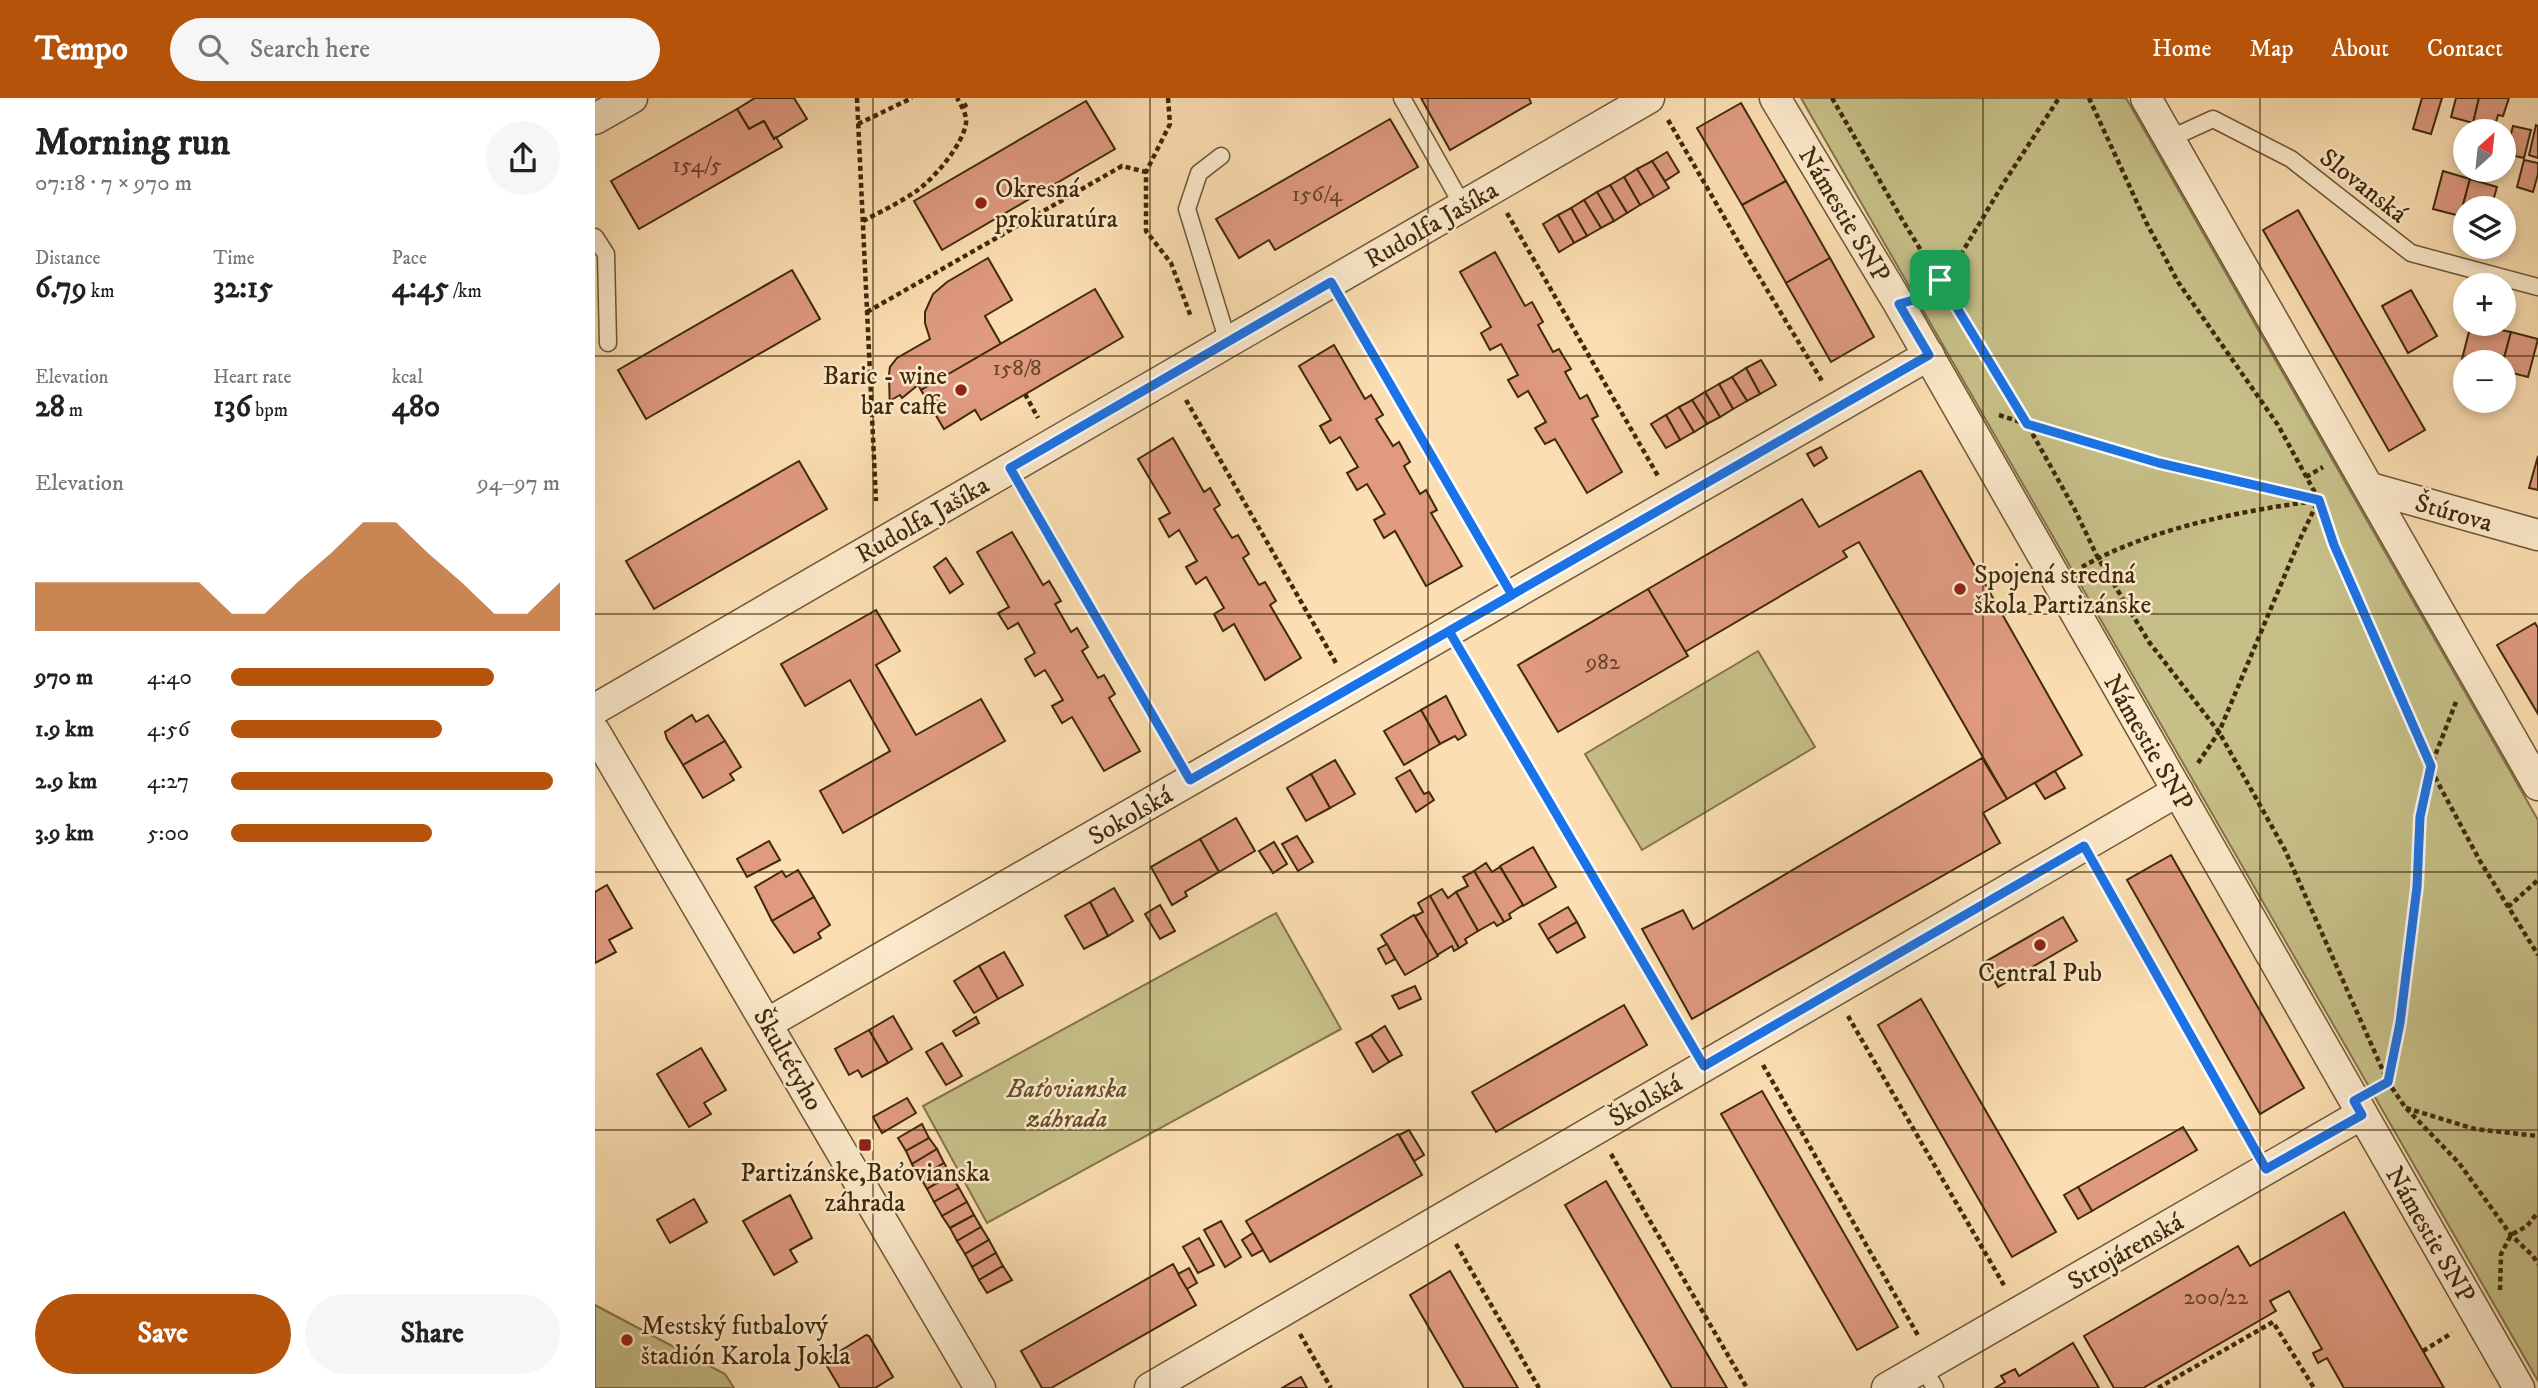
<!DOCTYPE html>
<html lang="en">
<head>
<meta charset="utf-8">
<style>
  body { margin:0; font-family:"IM FELL DW Pica",serif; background:#f6f6f6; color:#222; height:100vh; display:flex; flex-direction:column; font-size:26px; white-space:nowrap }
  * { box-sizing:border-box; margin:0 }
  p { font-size:23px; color:#767676 }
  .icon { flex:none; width:38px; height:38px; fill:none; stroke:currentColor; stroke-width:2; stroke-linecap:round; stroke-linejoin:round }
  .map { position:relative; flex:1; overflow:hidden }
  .details { display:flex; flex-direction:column; background:#fff; width:595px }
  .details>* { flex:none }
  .needle { width:46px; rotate:27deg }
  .fabs { position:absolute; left:1858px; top:21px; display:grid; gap:14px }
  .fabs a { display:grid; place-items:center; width:63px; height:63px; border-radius:50%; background:#fff; box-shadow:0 4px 10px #0003; font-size:35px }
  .pin { position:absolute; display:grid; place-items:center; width:60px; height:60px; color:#fff; margin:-30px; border-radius:14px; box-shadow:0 4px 10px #0006 }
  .round { display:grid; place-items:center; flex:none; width:74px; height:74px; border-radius:37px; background:#f6f6f6 }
  .summary { display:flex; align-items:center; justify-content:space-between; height:119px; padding:0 35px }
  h1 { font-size:38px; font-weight:700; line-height:52px }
  .stats { display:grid; grid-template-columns:repeat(3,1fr); gap:10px; height:119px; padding:7px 35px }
  .stats div { display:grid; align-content:center }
  .stats b { font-size:30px; font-weight:700 }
  .stats small { font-size:19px; font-weight:400 }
  .stats p { font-size:19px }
  .chart { height:196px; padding:14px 35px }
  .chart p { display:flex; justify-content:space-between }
  .chart svg { width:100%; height:126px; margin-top:7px; fill:#b45309; opacity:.7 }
  .primary-button { display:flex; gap:14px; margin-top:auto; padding:14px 35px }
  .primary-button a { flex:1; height:80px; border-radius:42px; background:#b45309; color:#fff; font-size:28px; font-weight:700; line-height:80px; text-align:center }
  .primary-button a+a { background:#f6f6f6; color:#222 }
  ul { padding:0 35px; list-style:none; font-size:23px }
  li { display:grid; grid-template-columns:112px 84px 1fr; align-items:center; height:52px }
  li i { height:18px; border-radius:9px; background:#b45309 }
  header { display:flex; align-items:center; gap:42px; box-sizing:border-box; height:98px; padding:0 35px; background:#b45309; color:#fff }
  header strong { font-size:33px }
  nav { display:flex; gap:38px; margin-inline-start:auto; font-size:24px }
  .search { width:490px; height:63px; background:#f6f6f6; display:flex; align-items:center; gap:18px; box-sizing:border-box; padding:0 24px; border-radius:38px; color:#767676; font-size:26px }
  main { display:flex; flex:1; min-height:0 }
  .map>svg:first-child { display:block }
  .green { fill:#c6bf87; stroke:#837448; stroke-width:2 }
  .building { fill:#df9a80; stroke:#40290a; stroke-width:2 }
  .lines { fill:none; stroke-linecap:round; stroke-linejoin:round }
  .lane-casing { stroke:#6f5634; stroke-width:19 }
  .street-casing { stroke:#6f5634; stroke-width:33 }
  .path { stroke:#40290a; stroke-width:4.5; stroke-dasharray:5 3.5; stroke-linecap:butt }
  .lane { stroke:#fceacc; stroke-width:16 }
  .street { stroke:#fceacc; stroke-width:30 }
  .route-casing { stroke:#fff; stroke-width:14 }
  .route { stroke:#1a73e8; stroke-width:9 }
  .grid { fill:none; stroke:#40290a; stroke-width:2; stroke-opacity:0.55 }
  .poi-dot { fill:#8f2418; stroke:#fceacc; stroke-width:2.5 }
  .labels { text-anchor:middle; stroke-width:5; stroke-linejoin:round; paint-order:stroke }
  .number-label { font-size:23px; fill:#684528 }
  .street-label { font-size:26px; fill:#40290a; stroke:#fceacc }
  .poi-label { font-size:26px; fill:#40290a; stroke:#fceacc; text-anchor:start }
  .park-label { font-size:26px; font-style:italic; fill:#624e29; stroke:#fceacc }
</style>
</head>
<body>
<header>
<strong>Tempo</strong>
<div class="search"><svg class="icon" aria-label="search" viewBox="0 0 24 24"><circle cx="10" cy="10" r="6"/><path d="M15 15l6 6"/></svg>Search here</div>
<nav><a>Home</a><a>Map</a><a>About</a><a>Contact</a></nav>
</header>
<main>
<section class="details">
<div class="summary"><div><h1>Morning run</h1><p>07:18 · 7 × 970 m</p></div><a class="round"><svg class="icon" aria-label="share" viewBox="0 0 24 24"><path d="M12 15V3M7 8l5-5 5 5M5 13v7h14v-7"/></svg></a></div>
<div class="stats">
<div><p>Distance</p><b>6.79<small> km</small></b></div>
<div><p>Time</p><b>32:15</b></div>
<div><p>Pace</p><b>4:45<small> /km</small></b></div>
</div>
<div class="stats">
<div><p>Elevation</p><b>28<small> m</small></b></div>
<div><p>Heart rate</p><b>136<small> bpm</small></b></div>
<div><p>kcal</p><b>480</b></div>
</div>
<div class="chart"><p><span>Elevation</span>94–97 m</p>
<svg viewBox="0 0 160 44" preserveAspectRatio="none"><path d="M0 44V27L10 27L20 27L30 27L40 27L50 27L60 38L70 38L80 27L90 17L100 6L110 6L120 17L130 27L140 38L150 38L160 27V44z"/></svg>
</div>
<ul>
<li><b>970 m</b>4:40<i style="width:80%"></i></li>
<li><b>1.9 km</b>4:56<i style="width:64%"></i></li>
<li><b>2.9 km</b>4:27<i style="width:98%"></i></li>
<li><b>3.9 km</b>5:00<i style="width:61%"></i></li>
</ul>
<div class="primary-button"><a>Save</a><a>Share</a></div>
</section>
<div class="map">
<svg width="1943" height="1290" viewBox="0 0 1943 1290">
  <rect width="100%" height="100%" fill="#fbdeb1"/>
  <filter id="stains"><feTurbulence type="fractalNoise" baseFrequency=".00286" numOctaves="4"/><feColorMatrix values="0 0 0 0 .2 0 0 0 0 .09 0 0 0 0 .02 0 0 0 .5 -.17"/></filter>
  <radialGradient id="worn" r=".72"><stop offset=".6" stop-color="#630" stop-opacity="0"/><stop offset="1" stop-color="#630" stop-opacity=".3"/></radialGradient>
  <g class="green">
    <path d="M1206,0H1531L1943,722V1283Z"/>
    <path d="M1163,553L1220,649L1047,752L990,656Z"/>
    <path d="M681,815L746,931L392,1125L328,1008Z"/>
    <path d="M0,1207L130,1276L139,1290H0Z"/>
  </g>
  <g class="building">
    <path d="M160,0H199L212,21L179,41L169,23L154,31L142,11Z"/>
    <path d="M826,0H934L936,5L855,52Z"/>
    <path d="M1827,0H1847L1836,36L1818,31Z"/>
    <path d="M1861,0H1884L1878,25L1856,19Z"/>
    <path d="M1884,0H1914L1908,18L1903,17L1899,31L1878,25Z"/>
    <path d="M491,3L520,51L347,152L319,103Z"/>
    <path d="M1146,5L1191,83L1147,107L1102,30Z"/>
    <path d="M142,11L154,31L169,23L179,41L181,39L187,49L44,131L16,83Z"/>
    <path d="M795,21L823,69L680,152L674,142L644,160L621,121Z"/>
    <path d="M1941,27L1943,28V60L1934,57Z"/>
    <path d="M1918,28L1936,32L1929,60L1911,56Z"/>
    <path d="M1072,54L1084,74L1070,83L1057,63Z"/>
    <path d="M1929,62L1943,65V76L1938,94L1922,89Z"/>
    <path d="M1057,63L1074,90L1059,99L1042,71Z"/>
    <path d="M1042,71L1059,99L1045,107L1029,79Z"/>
    <path d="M1848,73L1875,81L1865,118L1838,111Z"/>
    <path d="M1029,79L1045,107L1032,115L1015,87Z"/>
    <path d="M1875,81L1902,89L1896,110H1871V119L1865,118Z"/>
    <path d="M1191,83L1235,160L1191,185L1147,107Z"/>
    <path d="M1015,87L1032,115L1019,123L1002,94Z"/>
    <path d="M1002,94L1019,123L1006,130L989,102Z"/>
    <path d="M989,102L1006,130L992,138L976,110Z"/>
    <path d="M976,110L992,138L979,145L963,117Z"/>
    <path d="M1703,112L1830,332L1794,353L1668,132Z"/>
    <path d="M963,117L979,145L964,154L948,126Z"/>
    <path d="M900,154L930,208L937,204L948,224L943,227L958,254L964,251L976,271L970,274L985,301L992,297L1003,318L997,321L1027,374L992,395L960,341L950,346L940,330L951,324L933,293L923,299L913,282L923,277L906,246L895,252L886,235L896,229L865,174Z"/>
    <path d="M393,160L417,202L390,218L406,246L326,292L323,287L307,300L305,297L296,302L295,318L294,276L295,269L302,260L335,241L330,225V214L338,196L352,184Z"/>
    <path d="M1235,160L1279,239L1236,264L1191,185Z"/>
    <path d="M197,172L225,221L51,321L23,272Z"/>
    <path d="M500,191L528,239L386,322L380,312L349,331L326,292Z"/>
    <path d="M1816,192L1842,238L1813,255L1787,208Z"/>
    <path d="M1876,226L1916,234L1908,264H1879L1867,261Z"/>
    <path d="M1916,234L1943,241L1933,279L1909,273L1908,264Z"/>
    <path d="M739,247L770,301L776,297L788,317L781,321L798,348L804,344L815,364L809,368L825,396L831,392L842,412L836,415L867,468L831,488L800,433L789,440L779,422L790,416L772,386L762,392L752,375L763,369L745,339L735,345L725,328L736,322L704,268Z"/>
    <path d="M1166,262L1181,287L1165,296L1151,270Z"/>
    <path d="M1151,270L1165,296L1152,303L1137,279Z"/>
    <path d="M1137,279L1152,303L1138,311L1124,286Z"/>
    <path d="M1124,286L1138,311L1125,319L1110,294Z"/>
    <path d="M1110,294L1125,319L1112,326L1097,302Z"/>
    <path d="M1097,302L1112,326L1099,334L1084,309Z"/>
    <path d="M1084,309L1099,334L1085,342L1071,317Z"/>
    <path d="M1071,317L1085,342L1071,350L1056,326Z"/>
    <path d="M578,340L609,394L615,390L625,407L619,411L637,440L643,437L654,456L648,460L664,487L670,484L681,503L675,507L706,560L670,582L639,526L628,533L619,516L629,510L611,479L601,486L591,469L602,463L584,432L574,439L564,421L575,415L543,361Z"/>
    <path d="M1226,349L1232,360L1219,368L1212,356Z"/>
    <path d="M1943,358V392L1934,390Z"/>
    <path d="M204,363L232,411L59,511L31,463Z"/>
    <path d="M1324,373H1326L1487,657L1412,701L1264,444L1248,453L1252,459L1090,554L1053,491L1207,401L1224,429Z"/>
    <path d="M417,434L448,487L454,483L466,503L460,506L476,534L482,530L493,549L487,553L503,580L509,577L520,596L514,600L545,653L509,673L477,619L467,625L457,608L468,602L450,572L440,578L430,561L440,555L423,525L413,531L403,515L414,509L382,454Z"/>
    <path d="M351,460L368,486L355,495L339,469Z"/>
    <path d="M1053,491L1093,558L963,634L923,567Z"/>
    <path d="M281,512L305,553L281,567L321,637L386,601L410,643L248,735L225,693L295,653L255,582L210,608L186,566Z"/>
    <path d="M1940,525L1943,530V616L1902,547Z"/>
    <path d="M851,598L871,637L863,642L860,638L845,646L826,612Z"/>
    <path d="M826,612L845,646L809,667L789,633Z"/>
    <path d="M97,617L101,624L113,617L130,643L88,667L72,641L70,634Z"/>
    <path d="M130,643L146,669L135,676L139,682L108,700L88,667Z"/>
    <path d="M1387,660L1412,701L1388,715L1405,745L1097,921L1047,831L1088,812L1098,831Z"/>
    <path d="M740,662L760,696L735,710L716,676Z"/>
    <path d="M815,672L829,696L834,694L839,702L821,714L801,680Z"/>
    <path d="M1460,673L1470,690L1450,701L1440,685Z"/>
    <path d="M716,676L735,710L711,723L692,690Z"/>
    <path d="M641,720L660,753L624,774L605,741Z"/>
    <path d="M702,738L718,764L703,773L687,746Z"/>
    <path d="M605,741L624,774L590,794L592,798L577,807L556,769Z"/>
    <path d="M174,743L185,762L152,779L142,761Z"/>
    <path d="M679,744L692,766L678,775L664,753Z"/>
    <path d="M938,749L961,789L928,808L905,768Z"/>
    <path d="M1576,757L1709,990L1665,1016L1532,782Z"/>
    <path d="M891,765L897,774L905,769L928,807L914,816L916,820L909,824L879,773Z"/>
    <path d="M203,772L219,799L177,823L160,789L187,773L191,779Z"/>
    <path d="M879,773L909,824L902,828L899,824L883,833L861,794L873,788L868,779Z"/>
    <path d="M12,787L37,830L14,842L21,854L0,865V794Z"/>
    <path d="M519,790L538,823L513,838L495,804Z"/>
    <path d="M847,791L853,800L861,794L883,833L870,841L872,845L864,850L835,798Z"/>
    <path d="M835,798L864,850L859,853L857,848L842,857L820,818L828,814L823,805Z"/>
    <path d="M219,799L235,827L223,835L226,840L199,855L177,823Z"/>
    <path d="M495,804L513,838L489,851L470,818Z"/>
    <path d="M565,807L580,833L565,841L550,816Z"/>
    <path d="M973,809L982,824L953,841L944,826Z"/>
    <path d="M819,817L843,858L810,877L786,837Z"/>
    <path d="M1468,819L1482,843L1403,889L1390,864Z"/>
    <path d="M982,824L990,839L962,855L953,841Z"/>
    <path d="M792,846L800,861L791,866L783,851Z"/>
    <path d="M409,854L428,887L403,901L384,868Z"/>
    <path d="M384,868L403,901L379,915L359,883Z"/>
    <path d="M820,888L826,901L804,911L797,898Z"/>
    <path d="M1326,901L1461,1134L1417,1159L1283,927Z"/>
    <path d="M1029,907L1052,947L901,1034L877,994Z"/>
    <path d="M298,918L317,951L293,965L274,932Z"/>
    <path d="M381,919L384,925L361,938L358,933Z"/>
    <path d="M790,928L807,957L794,964L776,937Z"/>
    <path d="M274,932L293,965L267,979L263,972L254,977L240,951Z"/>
    <path d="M776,937L794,964L778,974L761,945Z"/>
    <path d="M347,945L367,978L351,987L331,954Z"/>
    <path d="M106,950L131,992L109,1005L116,1016L94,1029L62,976Z"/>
    <path d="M1167,993L1303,1229L1262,1252L1126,1016Z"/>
    <path d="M312,1000L321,1015L287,1035L278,1019Z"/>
    <path d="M327,1026L334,1040L311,1053L303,1040Z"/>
    <path d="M1588,1029L1602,1052L1497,1113L1483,1089Z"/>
    <path d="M814,1032L829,1057L819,1063L804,1037Z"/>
    <path d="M803,1036L827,1077L675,1164L651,1123Z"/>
    <path d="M334,1040L342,1051L317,1066L311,1053Z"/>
    <path d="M342,1051L349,1065L325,1079L317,1066Z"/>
    <path d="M349,1065L356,1077L332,1091L325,1079Z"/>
    <path d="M356,1077L364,1090L339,1104L332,1091Z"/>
    <path d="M1011,1083L1132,1290H1077L970,1107Z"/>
    <path d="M1483,1089L1497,1113L1483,1121L1469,1097Z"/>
    <path d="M364,1090L372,1104L347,1118L339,1104Z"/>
    <path d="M195,1097L217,1140L195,1152L202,1164L179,1177L148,1123Z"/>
    <path d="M99,1101L112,1124L75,1145L62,1122Z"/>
    <path d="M372,1104L379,1117L355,1130L347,1118Z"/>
    <path d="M1749,1114L1849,1290H1749L1732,1260L1723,1265L1718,1255L1727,1251L1694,1193L1675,1203L1681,1213L1548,1290H1519L1489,1238L1643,1148L1655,1168Z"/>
    <path d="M379,1117L386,1129L362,1143L355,1130Z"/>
    <path d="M626,1123L646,1159L630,1169L609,1132Z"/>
    <path d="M386,1129L394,1142L370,1156L362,1143Z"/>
    <path d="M658,1135L668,1152L657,1158L647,1142Z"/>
    <path d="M604,1140L619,1167L603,1175L588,1149Z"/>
    <path d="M394,1142L401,1155L377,1169L370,1156Z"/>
    <path d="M401,1155L408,1168L384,1182L377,1169Z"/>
    <path d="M578,1166L601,1207L456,1290H447L426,1253Z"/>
    <path d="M408,1168L417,1182L392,1195L384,1182Z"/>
    <path d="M594,1170L602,1185L592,1191L583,1176Z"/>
    <path d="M855,1173L923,1290H869L815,1197Z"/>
    <path d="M271,1237L274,1238L298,1279L280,1290H245L229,1263Z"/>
    <path d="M1478,1245L1504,1290H1400L1410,1284L1406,1278L1420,1271L1424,1278Z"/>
    <path d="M706,1279L712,1290H687Z"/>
  </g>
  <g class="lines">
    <defs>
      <g id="lane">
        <path d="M807,0L868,108"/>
        <path d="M1574,41L1618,21L1696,61L1816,155L1943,189"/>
        <path d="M626,58L604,75L592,111L633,244"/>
        <path d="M0,139L11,156L13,245"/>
        <path d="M1328,1269L1340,1290"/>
      </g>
      <g id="street">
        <path d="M1180,0L1304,206L1924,1290"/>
        <path d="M1551,0L1943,687"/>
        <path d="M0,21L37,0"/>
        <path d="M1775,390L1943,437"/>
        <path d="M0,611L1054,0"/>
        <path d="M0,634L385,1290"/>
        <path d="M173,925L1334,257"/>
        <path d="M555,1290L1583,693"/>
        <path d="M1292,1290L1767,1016"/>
      </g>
    </defs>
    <use href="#lane" class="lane-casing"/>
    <use href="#street" class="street-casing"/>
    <g class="path">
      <path d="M262,0L281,403"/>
      <path d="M573,0L575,26L551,74V133L576,165L596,219"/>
      <path d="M1237,0L1308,123L1432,326L1480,412L1503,460L1554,544L1624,634L1690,752L1793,984"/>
      <path d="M1494,0L1551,124L1583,184L1683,327L1724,402L1739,447L1842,683L1885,763L1943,857"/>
      <path d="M368,9L374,5"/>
      <path d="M1073,22L1151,157L1227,283"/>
      <path d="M263,26L317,0"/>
      <path d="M912,115L1063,378"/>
      <path d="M268,123C285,114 304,105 320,94C338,82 368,47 371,25C372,16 366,7 362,0"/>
      <path d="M1334,197L1362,163L1408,86L1464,0"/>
      <path d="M751,209L902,471"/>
      <path d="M272,214L527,68L551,74"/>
      <path d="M430,296L443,320"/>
      <path d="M591,302L741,565"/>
      <path d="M1404,317C1509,352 1615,378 1723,402"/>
      <path d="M1711,379L1728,369"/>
      <path d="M430,395L581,657"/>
      <path d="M1487,469C1553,431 1645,413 1720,403"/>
      <path d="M868,558L1094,943"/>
      <path d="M1603,665L1624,634L1705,441L1723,403"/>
      <path d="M1503,773L1657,1046"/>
      <path d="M1913,809L1943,782"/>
      <path d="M1253,918L1410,1189"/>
      <path d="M1168,967L1324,1239"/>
      <path d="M1793,983L1805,925L1822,789L1825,719L1836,668L1861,604"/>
      <path d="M1784,989L1793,984L1810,1009L1864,1065L1916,1137L1938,1158L1943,1166"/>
      <path d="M1811,1010L1880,1031L1943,1038"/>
      <path d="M1016,1056L1152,1290"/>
      <path d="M861,1146L944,1290"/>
      <path d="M1905,1192L1906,1156L1916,1137L1932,1128L1943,1114"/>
      <path d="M705,1236L736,1290"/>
      <path d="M1828,1253L1857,1235"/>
      <path d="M1563,1290L1678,1224L1719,1290"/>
    </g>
    <use href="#lane" class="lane"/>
    <use href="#street" class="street"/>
  </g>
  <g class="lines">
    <defs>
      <path id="route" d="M1345,182L1333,198L1304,206L1334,257C1088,399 841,540 595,682L415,370L736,184L917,497L854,533L1109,968L1489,748L1671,1071L1767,1017L1759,1003L1793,984L1805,925L1822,789L1825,719L1836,668L1739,447L1724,402L1564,365L1432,326L1345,182"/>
    </defs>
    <use href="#route" class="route-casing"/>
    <use href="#route" class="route"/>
  </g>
  <path class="grid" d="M278,0V1290M555,0V1290M833,0V1290M1110,0V1290M1388,0V1290M1665,0V1290M0,258H1943M0,516H1943M0,774H1943M0,1032H1943"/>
  <g class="poi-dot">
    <circle cx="386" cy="105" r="7"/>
    <circle cx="366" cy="292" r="7"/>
    <circle cx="1365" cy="491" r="7"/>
    <circle cx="1445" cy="847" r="7"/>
    <rect x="263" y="1040" width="14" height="14" rx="3.5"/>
    <circle cx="32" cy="1242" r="7"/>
  </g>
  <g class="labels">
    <g class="number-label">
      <text x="102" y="74">154/5</text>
      <text x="722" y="103">156/4</text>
      <text x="422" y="277">158/8</text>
      <text x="1008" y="571">982</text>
      <text x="1621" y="1206">200/22</text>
    </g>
    <g class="street-label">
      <text transform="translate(1769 87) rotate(38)" y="9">Slovanská</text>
      <text transform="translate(1250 116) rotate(59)" y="9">Námestie SNP</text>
      <text transform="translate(836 126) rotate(-30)" y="9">Rudolfa Jašíka</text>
      <text transform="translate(1859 414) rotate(16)" y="9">Štúrova</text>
      <text transform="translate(327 421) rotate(-30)" y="9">Rudolfa Jašíka</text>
      <text transform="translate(1554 644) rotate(60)" y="9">Námestie SNP</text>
      <text transform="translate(535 717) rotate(-30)" y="9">Sokolská</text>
      <text transform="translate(194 961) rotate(60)" y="9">Škultétyho</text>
      <text transform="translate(1050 1002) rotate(-30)" y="9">Školská</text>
      <text transform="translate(1836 1136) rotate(60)" y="9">Námestie SNP</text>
      <text transform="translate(1530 1153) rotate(-30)" y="9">Strojárenská</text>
    </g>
    <g class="poi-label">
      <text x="400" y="99">Okresná<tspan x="400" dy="30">prokuratúra</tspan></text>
      <text x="352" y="286" text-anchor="end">Baric - wine<tspan x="352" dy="30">bar caffe</tspan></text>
      <text x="1379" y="485">Spojená stredná<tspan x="1379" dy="30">škola Partizánske</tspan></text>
      <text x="1445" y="883" text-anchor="middle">Central Pub</text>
      <text x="270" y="1083" text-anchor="middle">Partizánske,Baťovianska<tspan x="270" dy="30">záhrada</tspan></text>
      <text x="46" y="1236">Mestský futbalový<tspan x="46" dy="30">štadión Karola Jokla</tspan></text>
    </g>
    <g class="park-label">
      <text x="472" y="999">Baťovianska<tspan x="472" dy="30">záhrada</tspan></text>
    </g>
  </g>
  <rect width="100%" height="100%" filter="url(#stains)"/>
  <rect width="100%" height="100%" fill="url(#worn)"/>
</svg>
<div class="fabs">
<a><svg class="needle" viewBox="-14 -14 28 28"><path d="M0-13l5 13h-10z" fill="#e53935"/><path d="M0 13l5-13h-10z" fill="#767676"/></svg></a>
<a><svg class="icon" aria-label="layers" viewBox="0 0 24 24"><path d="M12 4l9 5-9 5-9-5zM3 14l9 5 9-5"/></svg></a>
<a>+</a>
<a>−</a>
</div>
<div class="pin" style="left:1345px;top:182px;background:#1e9e55"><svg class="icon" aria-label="arrive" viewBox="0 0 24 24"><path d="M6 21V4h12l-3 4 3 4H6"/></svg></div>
</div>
</main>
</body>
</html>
